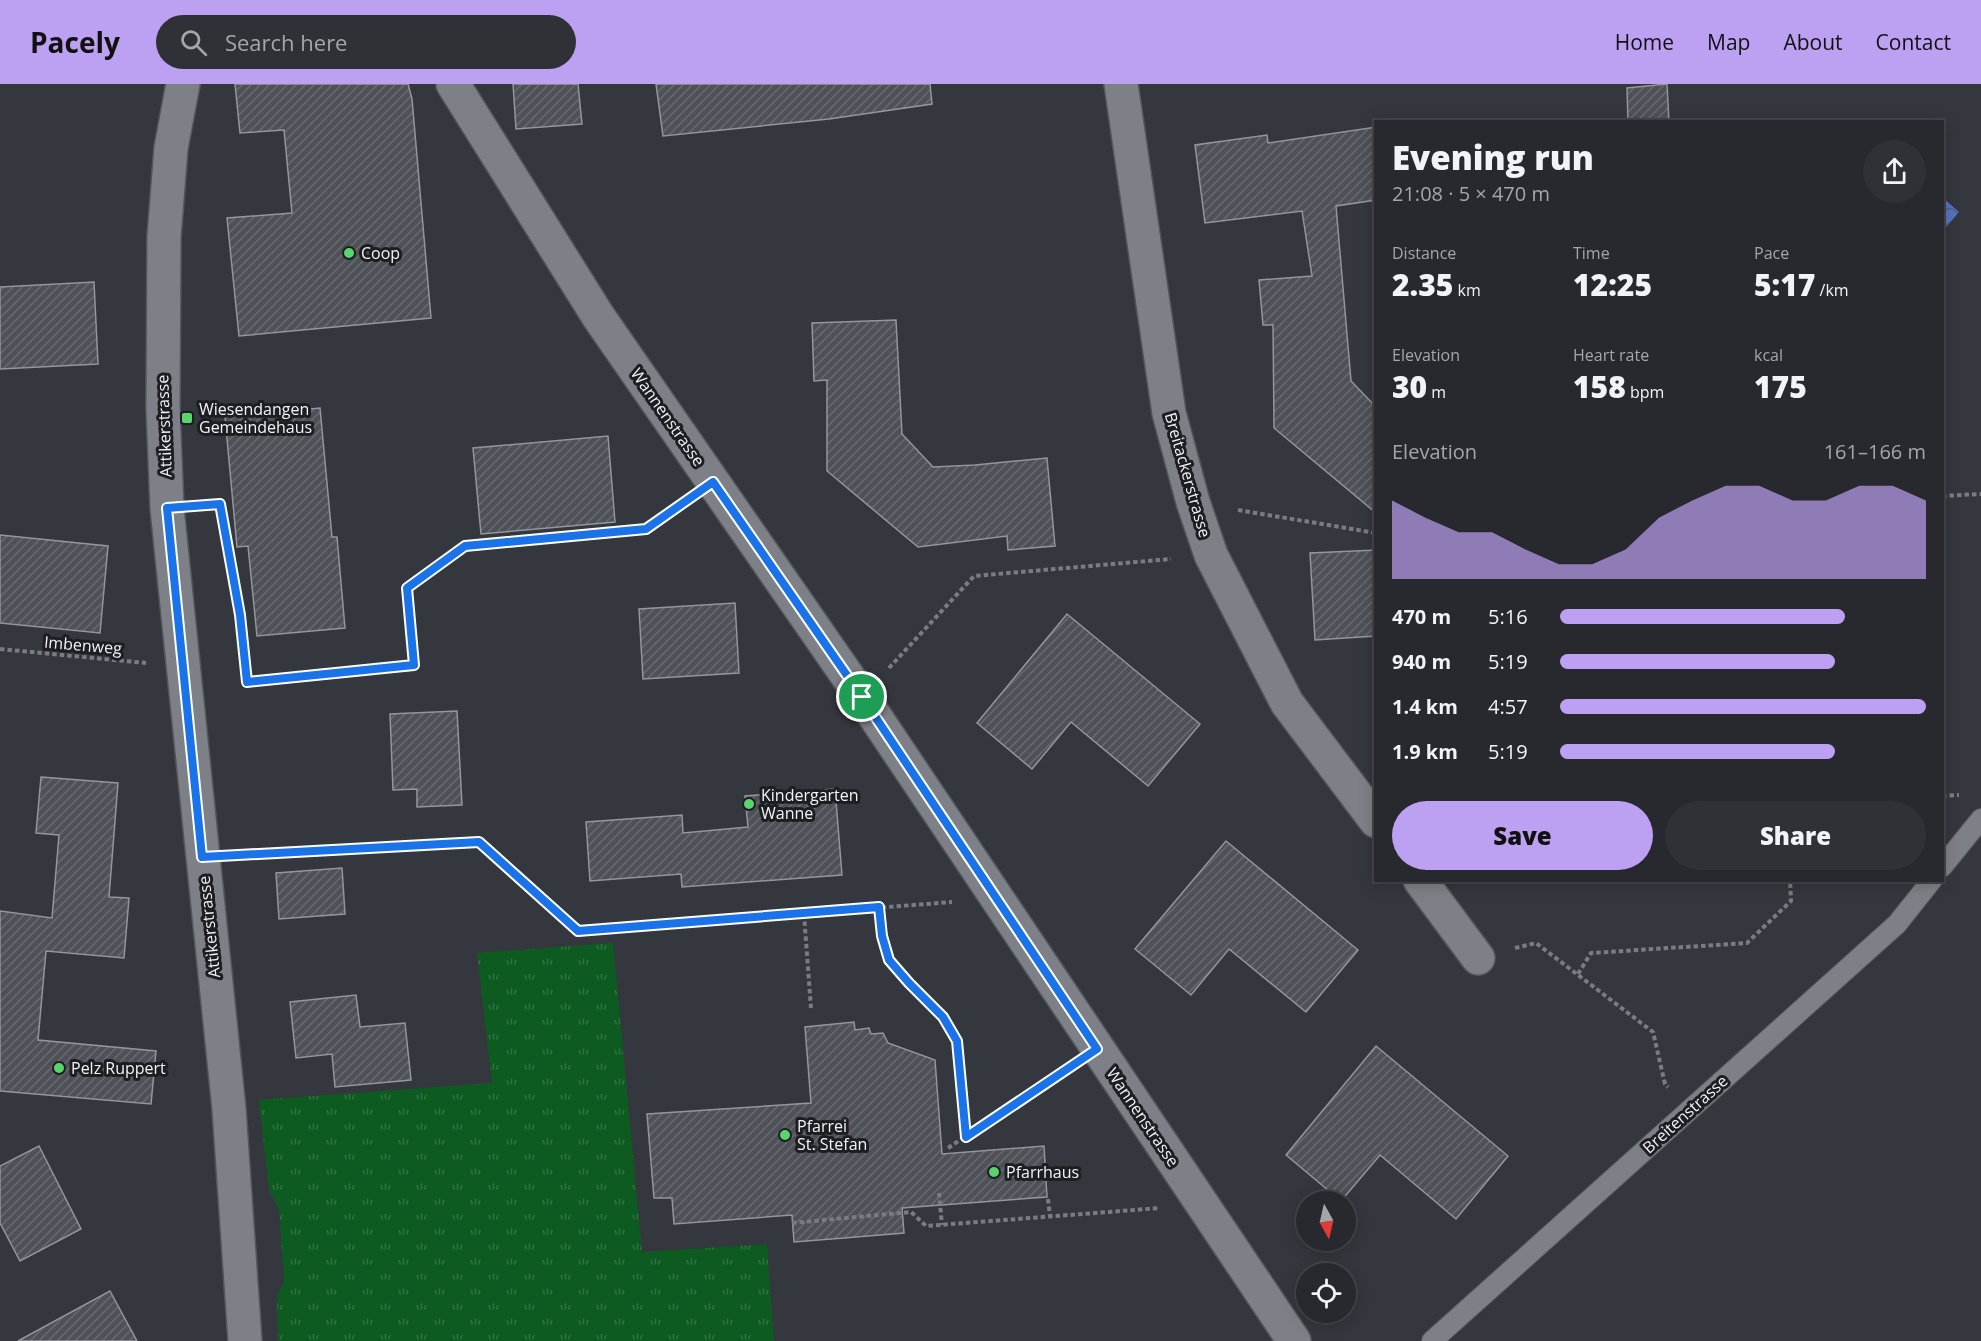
<!DOCTYPE html>
<html lang="en">
<head>
<meta charset="utf-8">
<style>
  body { margin:0; font-family:"Open Sans",sans-serif; background:#2f3136; color:#f1f3f6; height:100vh; display:flex; flex-direction:column; font-size:22px; white-space:nowrap }
  * { box-sizing:border-box; margin:0 }
  p { font-size:20px; color:#a4a6aa }
  .icon { flex:none; width:33px; height:33px; fill:none; stroke:currentColor; stroke-width:2; stroke-linecap:round; stroke-linejoin:round }
  .map { position:relative; flex:1; overflow:hidden }
  .drawer { position:absolute; left:1374px; top:36px; width:570px; height:762px; display:flex; flex-direction:column; background:#27292e; border-radius:0px; box-shadow:0 3px 15px #0003,0 0 0 2px #43454a }
  .drawer>* { flex:none }
  .needle { width:39px; rotate:172deg }
  .tools { position:absolute; left:1296px; top:1107px; display:grid; gap:12px }
  .tools a { display:grid; place-items:center; width:60px; height:60px; border-radius:50%; background:#27292e; box-shadow:0 3px 15px #0003,0 0 0 2px #43454a; font-size:30px }
  .pin { position:absolute; display:grid; place-items:center; width:51px; height:51px; color:#fff; margin:-26px; border:3px solid #fff; border-radius:50%; box-shadow:0 2px 6px #0007 }
  .round { display:grid; place-items:center; flex:none; width:63px; height:63px; border-radius:32px; background:#2f3136 }
  .summary { display:flex; align-items:center; justify-content:space-between; height:102px; padding:0 18px }
  h1 { font-size:33px; font-weight:800; line-height:45px }
  .figures { display:grid; grid-template-columns:repeat(3,1fr); gap:9px; height:102px; padding:6px 18px }
  .figures div { display:grid; align-content:center }
  .figures b { font-size:30px; font-weight:800 }
  .figures small { font-size:16px; font-weight:400 }
  .figures p { font-size:16px }
  .chart { height:168px; padding:12px 18px }
  .chart p { display:flex; justify-content:space-between }
  .chart svg { width:100%; height:108px; margin-top:6px; fill:#bca0f2; opacity:.7 }
  .action { display:flex; gap:12px; margin-top:auto; padding:12px 18px }
  .action a { flex:1; height:69px; border-radius:36px; background:#bca0f2; color:#111; font-size:24px; font-weight:800; line-height:69px; text-align:center }
  .action a+a { background:#2f3136; color:#f1f3f6 }
  ul { padding:0 18px; list-style:none; font-size:20px }
  li { display:grid; grid-template-columns:96px 72px 1fr; align-items:center; height:45px }
  li i { height:15px; border-radius:8px; background:#bca0f2 }
  header { display:flex; align-items:center; gap:36px; box-sizing:border-box; height:84px; padding:0 30px; background:#bca0f2; color:#111 }
  header strong { font-size:28px }
  nav { display:flex; gap:33px; margin-inline-start:auto; font-size:21px }
  .search { width:420px; height:54px; background:#2f3136; display:flex; align-items:center; gap:15px; box-sizing:border-box; padding:0 21px; border-radius:33px; color:#a4a6aa; font-size:22px }
  .map>svg:first-child { display:block }
  .grass { fill:url(#grass-tufts) }
  .water { fill:url(#water-waves) }
  .building { fill:url(#building-hatch); stroke:#93969d; stroke-width:1.5 }
  .lines { fill:none; stroke-linecap:round; stroke-linejoin:round }
  .service-casing { stroke:#53555b; stroke-width:22 }
  .minor-casing { stroke:#53555b; stroke-width:36 }
  .path { stroke:#7a7c81; stroke-width:4; stroke-dasharray:4.5 3; stroke-linecap:butt }
  .service { stroke:#7e8087; stroke-width:20 }
  .minor { stroke:#7e8087; stroke-width:33 }
  .route-casing { stroke:#fff; stroke-width:12 }
  .route { stroke:#1a73e8; stroke-width:8 }
  .poi-dot { fill:#5ad56e; stroke:#1d1e21; stroke-width:2 }
  .labels { text-anchor:middle; stroke-width:6; stroke-linejoin:round; paint-order:stroke }
  .poi-label { font-size:16px; fill:#f1f3f7; stroke:#1d1e21; text-anchor:start }
  .street-label { font-size:16px; fill:#f1f3f7; stroke:#1d1e21 }
</style>
</head>
<body>
<header>
<strong>Pacely</strong>
<div class="search"><svg class="icon" aria-label="search" viewBox="0 0 24 24"><circle cx="10" cy="10" r="6"/><path d="M15 15l6 6"/></svg>Search here</div>
<nav><a>Home</a><a>Map</a><a>About</a><a>Contact</a></nav>
</header>
<div class="map">
<svg width="1981" height="1257" viewBox="0 0 1981 1257">
  <defs>
    <pattern id="grass-tufts" width="24" height="20" patternUnits="userSpaceOnUse" patternTransform="scale(1.5)"><rect width="24" height="20" fill="#0d5b21"/><path d="M3 7l-1-3M5 7V3M7 7l1-3M15 17l-1-3M17 17v-4M19 17l1-3" fill="none" stroke="#317342"/></pattern>
    <pattern id="water-waves" width="16" height="10" patternUnits="userSpaceOnUse" patternTransform="scale(1.5)"><rect width="16" height="10" fill="#5673c1"/><path d="M0 5q4-4 8 0t8 0" fill="none" stroke="#50608b"/></pattern>
    <pattern id="building-hatch" width="6" height="6" patternUnits="userSpaceOnUse" patternTransform="scale(1.5)"><rect width="6" height="6" fill="#4e5157"/><path d="M-1 1l2-2M0 6l6-6M5 7l2-2" fill="none" stroke="#686a70"/></pattern>
  </defs>
  <rect width="100%" height="100%" fill="#34373d"/>
  <path class="grass" d="M613,859L642,1168L767,1160L774,1257H278L277,1211L284,1198L279,1125L269,1106L259,1016L492,999L477,869Z"/>
  <path class="water" d="M1943,114L1959,128L1946,143L1943,140Z"/>
  <g class="building">
    <path d="M235,0H408L412,15L431,234L239,252L227,134L292,129L284,46L240,49Z"/>
    <path d="M513,0H578L582,40L516,45Z"/>
    <path d="M656,0H930L932,20L829,35L663,52Z"/>
    <path d="M1667,0L1669,38H1628L1627,4Z"/>
    <path d="M1376,43V116L1336,122L1351,297L1376,323V429L1274,344L1273,241H1263L1259,196L1312,192L1302,127L1205,139L1195,61L1267,51L1268,59Z"/>
    <path d="M94,198L98,280L0,285V203Z"/>
    <path d="M896,236L902,350L933,383L975,381L1047,374L1055,462L1008,466L1007,452L918,463L827,387V296L814,297L812,239Z"/>
    <path d="M320,324L332,453H337L345,544L257,552L248,462L237,463L225,333Z"/>
    <path d="M608,352L615,438L481,450L473,364Z"/>
    <path d="M0,451L108,462L100,549L0,539Z"/>
    <path d="M1376,466V552L1315,556L1310,469Z"/>
    <path d="M735,519L739,589L643,595L639,525Z"/>
    <path d="M1067,530L1200,640L1148,702L1071,638L1032,685L977,639Z"/>
    <path d="M457,627L462,721L417,723V705L393,706L390,630Z"/>
    <path d="M41,693L118,699L109,813L129,814L124,874L46,867L38,956L156,967L151,1020L0,1007V827L52,834L59,751L36,749Z"/>
    <path d="M835,705L842,791L682,803L681,790L590,797L586,738L682,731L683,749L748,743L745,712Z"/>
    <path d="M1226,757L1358,866L1306,928L1229,865L1191,911L1135,865Z"/>
    <path d="M342,784L345,830L279,835L276,789Z"/>
    <path d="M356,911L360,943L405,939L411,996L335,1003L332,970L296,974L290,918Z"/>
    <path d="M854,938L855,946L869,944L871,950L883,949L888,959L935,976L942,1070L1044,1062L1047,1113L902,1124L904,1149L844,1154L794,1158L792,1131L674,1140L672,1114H654L647,1030L811,1019L805,943Z"/>
    <path d="M1376,962L1508,1072L1456,1135L1380,1071L1341,1117L1286,1071Z"/>
    <path d="M39,1062L81,1145L20,1177L0,1139V1082Z"/>
    <path d="M110,1207L137,1257H18Z"/>
  </g>
  <g class="lines">
    <defs>
      <g id="service">
        <path d="M1942,783L1981,735"/>
        <path d="M1432,1257L1897,840L1932,796"/>
      </g>
      <g id="minor">
        <path d="M183,0L171,64L164,153L163,324L167,424L229,1025L245,1257"/>
        <path d="M453,0L598,232L862,613L1294,1257"/>
        <path d="M1121,0L1169,329L1193,418L1211,471L1287,619L1376,737"/>
        <path d="M1420,796L1478,874"/>
      </g>
    </defs>
    <use href="#service" class="service-casing"/>
    <use href="#minor" class="minor-casing"/>
    <g class="path">
      <path d="M1942,412L1981,410"/>
      <path d="M207,421L220,420L240,532L247,598L414,581L407,504L465,462L646,445L682,420"/>
      <path d="M1238,426L1376,449"/>
      <path d="M0,565L146,579"/>
      <path d="M889,584L974,492L1171,475"/>
      <path d="M1942,712L1959,711"/>
      <path d="M242,771L479,758L578,847L952,818"/>
      <path d="M879,823L882,852L889,876L909,899L943,933L957,957L966,1053"/>
      <path d="M804,830L811,924"/>
      <path d="M1515,864L1536,859L1653,948L1665,1000L1668,1003"/>
      <path d="M1578,890L1591,869L1747,859L1791,817L1790,796"/>
      <path d="M948,1064L1066,985"/>
      <path d="M939,1109L942,1141"/>
      <path d="M1048,1115L1050,1132"/>
      <path d="M792,1139L911,1128L926,1142L1160,1124"/>
    </g>
    <use href="#service" class="service"/>
    <use href="#minor" class="minor"/>
  </g>
  <g class="lines">
    <defs>
      <path id="route" d="M713,398L862,613L1097,965L966,1053L957,957L943,933L909,899L889,876L882,852L879,823L578,847L479,758L202,773L167,424L220,420L240,531L247,598L414,581L407,504L465,462L646,445Z"/>
    </defs>
    <use href="#route" class="route-casing"/>
    <use href="#route" class="route"/>
  </g>
  <g class="poi-dot">
    <circle cx="349" cy="169" r="6"/>
    <rect x="181" y="328" width="12" height="12" rx="3"/>
    <circle cx="749" cy="720" r="6"/>
    <circle cx="59" cy="984" r="6"/>
    <circle cx="785" cy="1051" r="6"/>
    <circle cx="994" cy="1088" r="6"/>
  </g>
  <g class="labels">
    <g class="poi-label">
      <text x="361" y="175">Coop</text>
      <text x="199" y="331">Wiesendangen<tspan x="199" dy="18">Gemeindehaus</tspan></text>
      <text x="761" y="717">Kindergarten<tspan x="761" dy="18">Wanne</tspan></text>
      <text x="71" y="990">Pelz Ruppert</text>
      <text x="797" y="1048">Pfarrei<tspan x="797" dy="18">St. Stefan</tspan></text>
      <text x="1006" y="1094">Pfarrhaus</text>
    </g>
    <g class="street-label">
      <text transform="translate(668 333) rotate(55)" y="6">Wannenstrasse</text>
      <text transform="translate(164 342) rotate(-92)" y="6">Attikerstrasse</text>
      <text transform="translate(1188 391) rotate(74)" y="6">Breitackerstrasse</text>
      <text transform="translate(83 561) rotate(5)" y="6">Imbenweg</text>
      <text transform="translate(209 843) rotate(-96)" y="6">Attikerstrasse</text>
      <text transform="translate(1685 1030) rotate(-42)" y="6">Breitenstrasse</text>
      <text transform="translate(1143 1033) rotate(56)" y="6">Wannenstrasse</text>
    </g>
  </g>
</svg>
<div class="tools">
<a><svg class="needle" viewBox="-14 -14 28 28"><path d="M0-13l5 13h-10z" fill="#e53935"/><path d="M0 13l5-13h-10z" fill="#a4a6aa"/></svg></a>
<a><svg class="icon" aria-label="locate" viewBox="0 0 24 24"><circle cx="12" cy="12" r="6"/><path d="M12 2v4M12 18v4M2 12h4M18 12h4"/></svg></a>
</div>
<div class="pin" style="left:862px;top:613px;background:#1e9e55"><svg class="icon" aria-label="arrive" viewBox="0 0 24 24"><path d="M6 21V4h12l-3 4 3 4H6"/></svg></div>
<section class="drawer">
<div class="summary"><div><h1>Evening run</h1><p>21:08 · 5 × 470 m</p></div><a class="round"><svg class="icon" aria-label="share" viewBox="0 0 24 24"><path d="M12 15V3M7 8l5-5 5 5M5 13v7h14v-7"/></svg></a></div>
<div class="figures">
<div><p>Distance</p><b>2.35<small> km</small></b></div>
<div><p>Time</p><b>12:25</b></div>
<div><p>Pace</p><b>5:17<small> /km</small></b></div>
</div>
<div class="figures">
<div><p>Elevation</p><b>30<small> m</small></b></div>
<div><p>Heart rate</p><b>158<small> bpm</small></b></div>
<div><p>kcal</p><b>175</b></div>
</div>
<div class="chart"><p><span>Elevation</span>161–166 m</p>
<svg viewBox="0 0 160 44" preserveAspectRatio="none"><path d="M0 44V12L10 19L20 25L30 25L40 32L50 38L60 38L70 32L80 19L90 12L100 6L110 6L120 12L130 12L140 6L150 6L160 12V44z"/></svg>
</div>
<ul>
<li><b>470 m</b>5:16<i style="width:78%"></i></li>
<li><b>940 m</b>5:19<i style="width:75%"></i></li>
<li><b>1.4 km</b>4:57<i style="width:100%"></i></li>
<li><b>1.9 km</b>5:19<i style="width:75%"></i></li>
</ul>
<div class="action"><a>Save</a><a>Share</a></div>
</section>
</div>
</body>
</html>
